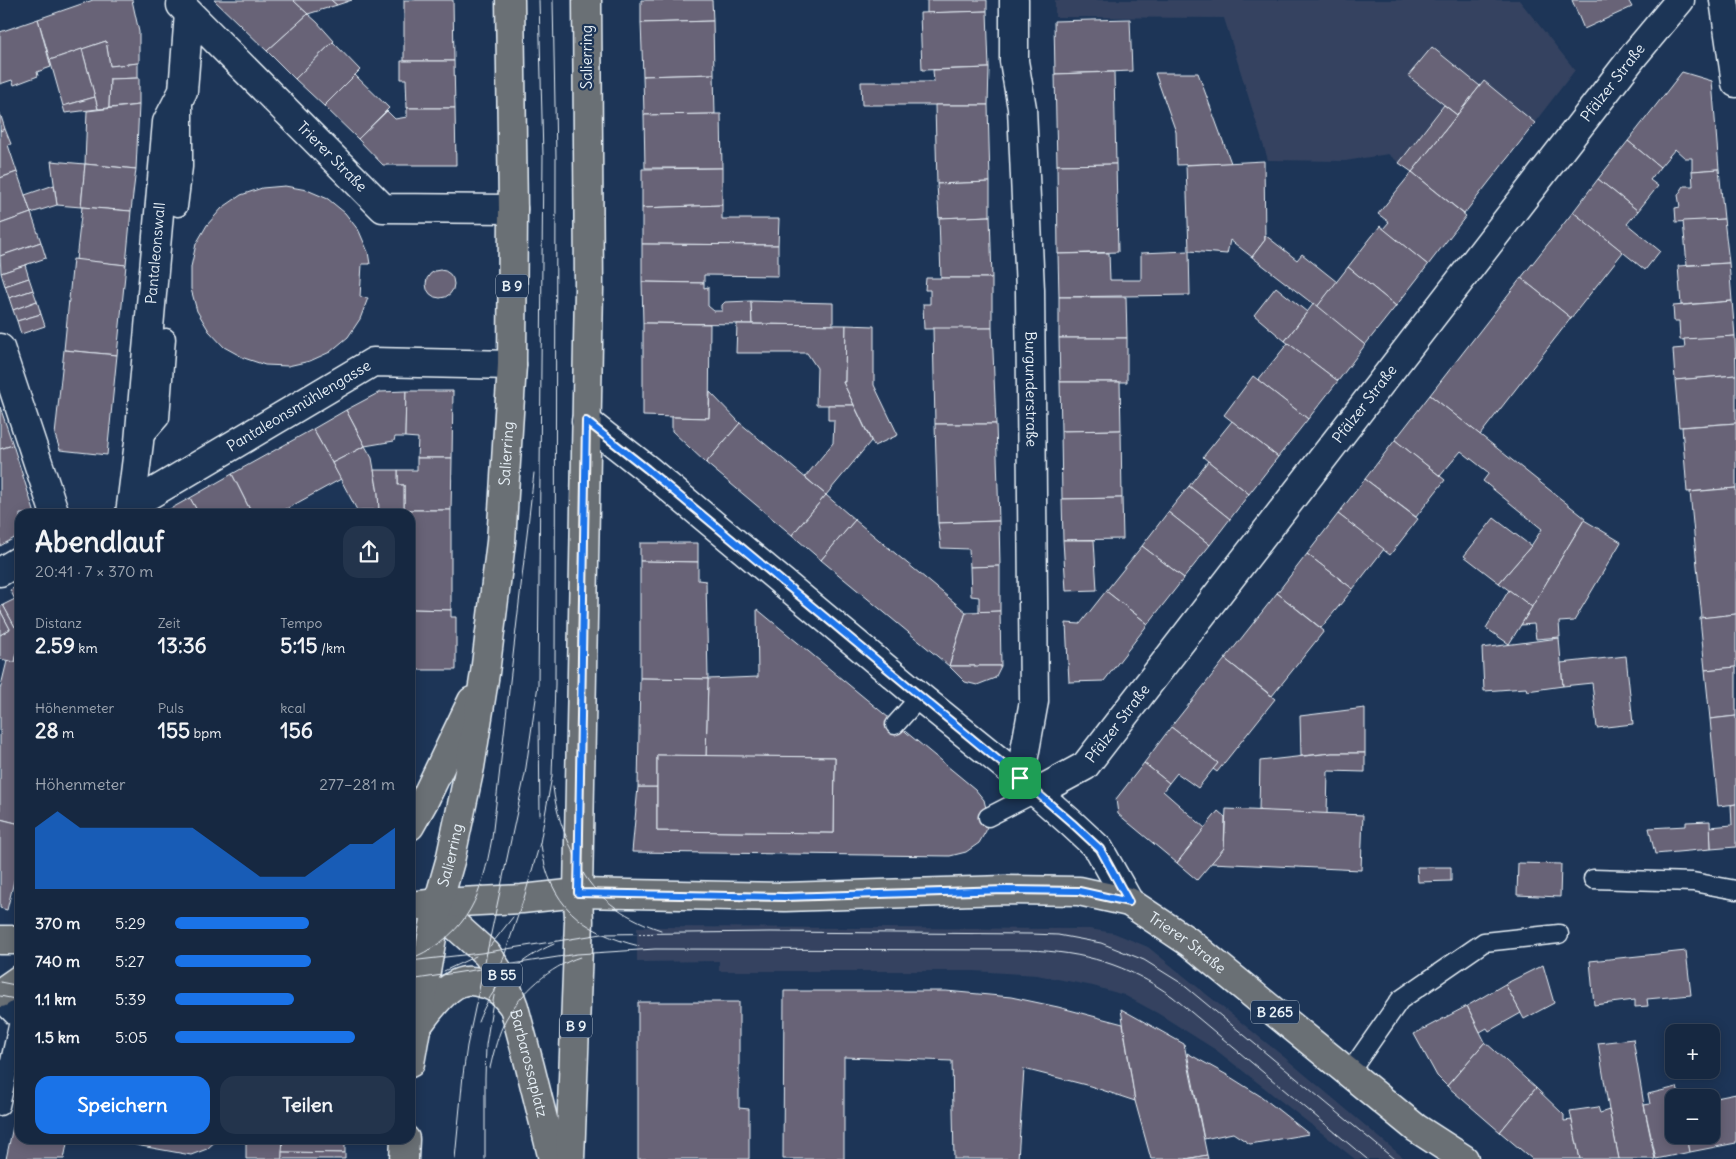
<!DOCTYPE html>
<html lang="de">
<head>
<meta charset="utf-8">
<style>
  body { margin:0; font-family:Delius,sans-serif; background:#23344c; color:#f1f3f6; height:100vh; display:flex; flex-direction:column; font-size:19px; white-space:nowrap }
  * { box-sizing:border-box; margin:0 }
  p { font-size:16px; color:#9ea6b1 }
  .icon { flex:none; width:28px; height:28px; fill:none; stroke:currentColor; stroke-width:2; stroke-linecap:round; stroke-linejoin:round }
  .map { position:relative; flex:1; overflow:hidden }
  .side { position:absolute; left:15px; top:509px; width:400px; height:635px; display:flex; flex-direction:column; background:#162841; border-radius:15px; box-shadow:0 2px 12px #0003,0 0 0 1px #35445a }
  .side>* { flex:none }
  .buttons { position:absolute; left:1665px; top:1024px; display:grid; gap:10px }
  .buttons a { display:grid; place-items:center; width:55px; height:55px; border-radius:10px; background:#162841; box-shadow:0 2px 12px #0003,0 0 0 1px #35445a; font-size:25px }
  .pin { position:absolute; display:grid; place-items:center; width:42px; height:42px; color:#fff; margin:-21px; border-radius:10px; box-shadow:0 2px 8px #0006 }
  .round { display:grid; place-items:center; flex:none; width:52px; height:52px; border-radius:15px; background:#23344c }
  .headline { display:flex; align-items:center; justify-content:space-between; height:85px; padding:0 20px }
  h1 { font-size:28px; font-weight:800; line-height:38px }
  .stats { display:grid; grid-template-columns:repeat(3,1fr); gap:8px; height:85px; padding:5px 20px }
  .stats div { display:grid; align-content:center }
  .stats b { font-size:21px; font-weight:800 }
  .stats small { font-size:14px; font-weight:400 }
  .stats p { font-size:14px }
  .chart { height:140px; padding:10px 20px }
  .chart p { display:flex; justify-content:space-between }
  .chart svg { width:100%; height:90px; margin-top:5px; fill:#1a73e8; opacity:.7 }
  .primary-button { display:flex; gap:10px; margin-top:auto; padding:10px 20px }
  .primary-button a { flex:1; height:58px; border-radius:15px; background:#1a73e8; color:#fff; font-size:20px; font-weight:800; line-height:58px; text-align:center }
  .primary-button a+a { background:#23344c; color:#f1f3f6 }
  ul { padding:0 20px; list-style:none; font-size:16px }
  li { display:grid; grid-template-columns:80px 60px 1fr; align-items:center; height:38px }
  li i { height:12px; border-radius:6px; background:#1a73e8 }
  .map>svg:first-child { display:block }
  .built { fill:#344361 }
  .building { fill:#686377; stroke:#e8f1f8 }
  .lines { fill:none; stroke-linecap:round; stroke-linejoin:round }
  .lane-casing { stroke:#e8f1f8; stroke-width:21 }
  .street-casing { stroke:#e8f1f8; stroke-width:31 }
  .primary-casing { stroke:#e8f1f8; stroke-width:31 }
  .lane { stroke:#1d3557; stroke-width:18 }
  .street { stroke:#1d3557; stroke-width:28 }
  .primary { stroke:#6b6f75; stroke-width:28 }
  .tram { stroke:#e8f1f8; stroke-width:1 }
  .route-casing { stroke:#fff; stroke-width:10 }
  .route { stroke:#1a73e8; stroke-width:6 }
  .labels { text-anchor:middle; stroke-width:4.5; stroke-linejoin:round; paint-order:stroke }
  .shield { fill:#1d3557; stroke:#abb9c8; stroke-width:1 }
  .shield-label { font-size:14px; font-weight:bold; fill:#e8f1f8 }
  .street-label { font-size:15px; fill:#e8f1f8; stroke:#1d3557 }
</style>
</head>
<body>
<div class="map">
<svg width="1736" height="1159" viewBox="0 0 1736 1159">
  <rect width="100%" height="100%" fill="#1d3557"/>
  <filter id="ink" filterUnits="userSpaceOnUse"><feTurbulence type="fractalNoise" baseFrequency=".02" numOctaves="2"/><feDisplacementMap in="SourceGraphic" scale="10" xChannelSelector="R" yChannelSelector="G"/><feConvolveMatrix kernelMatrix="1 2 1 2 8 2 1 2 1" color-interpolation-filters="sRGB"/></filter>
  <g filter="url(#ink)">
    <g class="built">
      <path d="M1055,0H1519L1575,70L1464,214L1388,154L1345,161L1268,160L1224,18L1055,17Z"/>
      <path d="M637,927L1089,929L1114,933L1148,947L1284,1057L1405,1159H1355L1216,1050L1159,1014L1124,995L1093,986L1037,975L974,971H719V961L637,962Z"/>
    </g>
    <g class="building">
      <path d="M93,0H132L139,32V63L110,66L106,41L50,60L38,19Z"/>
      <path d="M214,0H293L308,14L267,51Z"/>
      <path d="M293,0H331L337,5L308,14Z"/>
      <path d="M331,0H352L337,5Z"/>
      <path d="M404,0H453L454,61H404Z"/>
      <path d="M641,0H712L713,21L641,23Z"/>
      <path d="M927,0H987V11L927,13Z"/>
      <path d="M1572,0H1628L1632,7L1584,29Z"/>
      <path d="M987,11L989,68L922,70L920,13Z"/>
      <path d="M308,14L317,22L334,41L295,79L267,51Z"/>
      <path d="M38,19L51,67L37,72L38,76L14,85L12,80L0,84V32Z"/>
      <path d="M1130,19L1132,71L1055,74L1054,21Z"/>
      <path d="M713,21L714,74L643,76L641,23Z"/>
      <path d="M106,41L110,66L138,63V78L110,79L109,108L98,109L82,49Z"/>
      <path d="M333,42L360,70L324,106L295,79Z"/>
      <path d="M1432,47L1480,86L1457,115L1408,76Z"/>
      <path d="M82,49L95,97L63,106L50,60Z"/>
      <path d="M401,61H454L455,108H407L406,79H401Z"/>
      <path d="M989,68L988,105H862L861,82H934L933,70Z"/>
      <path d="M1114,72L1116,164L1057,165L1055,74Z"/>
      <path d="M1682,72L1712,81L1719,169L1692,171V158H1685L1675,149L1660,167L1628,141Z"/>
      <path d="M1155,73H1198L1231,163L1177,165L1176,132Z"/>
      <path d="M714,74L715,114L644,115L643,76Z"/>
      <path d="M355,75L389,108L358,139L324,106Z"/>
      <path d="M139,78V105L109,108L110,79Z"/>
      <path d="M1484,81L1535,123L1464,214L1412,172Z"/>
      <path d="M95,97L98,109L65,113L63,106Z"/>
      <path d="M139,105L136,169L85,164L87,111Z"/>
      <path d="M935,105H988L990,182L937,184Z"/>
      <path d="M1444,105L1457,115L1412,172L1399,163Z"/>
      <path d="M407,108H455L456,165H383L358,139L387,111L395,119L407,117Z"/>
      <path d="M0,113L5,129L0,131Z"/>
      <path d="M715,114H721L722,168H645L644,115Z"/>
      <path d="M5,129L11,144L8,145L17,172L0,178V131Z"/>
      <path d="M1628,141L1660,167L1650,180L1658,186L1638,211L1598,179Z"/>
      <path d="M51,161L85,164L81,207L57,205Z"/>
      <path d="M1264,161L1265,240L1252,257L1230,240L1227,254L1189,251L1186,165Z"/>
      <path d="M85,164L136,169L131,211L81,207Z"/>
      <path d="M1116,164L1118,252L1058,254L1057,165Z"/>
      <path d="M722,168V205L642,208V169Z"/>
      <path d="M1719,169L1724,219L1676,222L1675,208L1680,207L1678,195L1684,186H1693L1692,171Z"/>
      <path d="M17,172L31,213L0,224V178Z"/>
      <path d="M1412,172L1466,216L1428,265L1383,229L1389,222L1378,214Z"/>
      <path d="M1598,179L1638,211L1627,224L1660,251L1645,270L1573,212Z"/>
      <path d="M990,182V216L939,218L937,184Z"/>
      <path d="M54,185L57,205L31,213L25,195Z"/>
      <path d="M285,186L307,190L328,199L345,213L359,231L368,252L370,264H362L360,297L368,298L360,319L348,337L330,352L310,361L288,366L265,365L244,358L224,347L209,331L197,311L191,289V267L196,244L207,225L222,208L241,195L262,188Z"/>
      <path d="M722,205V219H779L778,245L642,244V208Z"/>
      <path d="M82,207L131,211L126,265L76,260Z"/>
      <path d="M1573,212L1623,252L1571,318L1521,278Z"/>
      <path d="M31,213L41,242L0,256V224Z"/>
      <path d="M990,216L992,278H941L939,218Z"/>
      <path d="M1724,219L1729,263L1687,265L1683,221Z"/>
      <path d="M1380,226L1428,265L1396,306L1348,267Z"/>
      <path d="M1265,235L1297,260L1302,254L1337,282L1317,307L1252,257L1265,240Z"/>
      <path d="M41,242L46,258L1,273L0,256Z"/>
      <path d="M642,244L778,245V276L704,275V283L642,282Z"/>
      <path d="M1189,251L1190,295L1059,297L1058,254L1109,253L1110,280H1141V253Z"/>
      <path d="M73,259L126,265L117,355L64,350Z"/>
      <path d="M1729,263L1732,301L1681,305L1678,266Z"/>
      <path d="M25,265L29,278L5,286L1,273Z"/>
      <path d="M1348,267L1396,306L1365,345L1317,307Z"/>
      <circle cx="440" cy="284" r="14"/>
      <path d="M29,278L33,290L9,298L5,286Z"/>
      <path d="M926,278H992V328L924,329L923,304H930V290H925Z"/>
      <path d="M1521,278L1571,318L1480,435L1430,395Z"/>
      <path d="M642,282L704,283V288L708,287V306L714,311H722V305L725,302L751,301L752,324L643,323Z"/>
      <path d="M1276,287L1307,312L1285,341L1254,315Z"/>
      <path d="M33,290L37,301L13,310L9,298Z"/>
      <path d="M1059,297H1126L1127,338H1059Z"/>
      <path d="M37,301L41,314L17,321L13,310Z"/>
      <path d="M751,301L833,303V325L752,324Z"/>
      <path d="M1732,301L1735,336L1680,340L1679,321H1674L1673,306Z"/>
      <path d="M1314,303L1365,345L1338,381L1285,341Z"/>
      <path d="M41,314L45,326L21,334L17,321Z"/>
      <path d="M643,323L710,324L709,418L643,416Z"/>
      <path d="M737,324L846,325L845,382H843L854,405H816L817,368L807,353H736Z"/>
      <path d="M846,325L874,326V385L898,435L874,446L843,382H845Z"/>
      <path d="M933,328H992L996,424H935Z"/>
      <path d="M1735,336L1736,375L1675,380L1673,349L1685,348L1684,339Z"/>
      <path d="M1059,338H1127V382H1060Z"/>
      <path d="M1288,343L1338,381L1308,419L1258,380Z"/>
      <path d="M64,350L117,355L107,455L60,450L55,435Z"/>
      <path d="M1736,375V423L1679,427L1675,380Z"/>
      <path d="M1253,376L1308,419L1278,457L1224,415Z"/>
      <path d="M1060,382H1120L1121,430L1061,431Z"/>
      <path d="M406,391L405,437H395L394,441L365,446L346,410L380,392Z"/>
      <path d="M406,391H453L452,458H417L418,438L405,437Z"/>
      <path d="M710,392L740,423L706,463L672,431V417L709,418Z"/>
      <path d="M1430,395L1585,518L1532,607L1499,583L1531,546L1542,529L1483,481L1489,473L1461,451L1440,476L1395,440Z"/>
      <path d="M828,405H854L871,441L826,495L805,477L833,443L834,420H828Z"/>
      <path d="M0,407L13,445L0,449Z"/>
      <path d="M346,410L365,446L332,463L313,429Z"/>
      <path d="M1232,421L1278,457L1249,494L1203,457Z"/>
      <path d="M740,423L826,495L792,535L706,463Z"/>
      <path d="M1736,423V488L1687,492L1682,427Z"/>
      <path d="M935,424H996L999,521L938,523Z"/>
      <path d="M313,429L341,479L277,514H252L232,474Z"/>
      <path d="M1121,430L1122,498L1062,499L1061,431Z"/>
      <path d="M1395,440L1445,480L1416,517L1365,479Z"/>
      <path d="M13,445L35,514H20V535L0,546V449Z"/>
      <path d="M365,446L372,458L378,493L379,510H357L332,463Z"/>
      <path d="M417,458H452L451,510H404V485H398V470H417Z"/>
      <path d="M1208,461L1249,494L1230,519L1189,486Z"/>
      <path d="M374,470H398V485H404V510H379L378,493Z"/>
      <path d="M232,474L252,514H199L190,498Z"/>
      <path d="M1365,479L1418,519L1390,555L1338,514Z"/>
      <path d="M1189,486L1230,519L1210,545L1168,512Z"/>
      <path d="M1736,488V614L1702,618L1690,492Z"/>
      <path d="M826,495L855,520L821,560L792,535Z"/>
      <path d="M190,498L199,514H161Z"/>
      <path d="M1122,498L1123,539L1063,540L1062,499Z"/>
      <path d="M399,510H451V610L410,609V514H399Z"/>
      <path d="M1168,512L1210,545L1184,578L1142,546Z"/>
      <path d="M1338,514L1384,549L1353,589L1307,554Z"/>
      <path d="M1494,518L1531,546L1499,583L1464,556Z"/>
      <path d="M855,520L966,612L949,666L821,560Z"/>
      <path d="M1584,520L1621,542L1574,621L1559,622L1560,637L1536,639L1534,624L1521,625Z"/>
      <path d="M999,521L1000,566L970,567L969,549L941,548L938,523Z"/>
      <path d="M1063,540H1094L1097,590L1066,591Z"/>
      <path d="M640,543H698V562L640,561Z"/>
      <path d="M1142,546L1184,578L1148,624L1106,591Z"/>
      <path d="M1307,554L1353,589L1321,628L1277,593Z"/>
      <path d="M640,561L698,562V580L706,581L708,679L640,678Z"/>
      <path d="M1000,566V611L979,612V597L971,596L970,567Z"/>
      <path d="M20,585V609L10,590Z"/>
      <path d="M1509,590L1532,607L1509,644L1486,628Z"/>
      <path d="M1106,591L1148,624L1104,681L1069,682L1066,623L1080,624Z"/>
      <path d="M1277,593L1324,631L1272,696L1225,659Z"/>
      <path d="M15,599L20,609V624L15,627L3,605Z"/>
      <path d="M3,605L15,627L20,624V641L15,662L0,659V635L10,629L0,610V607Z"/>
      <path d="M410,609L451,610V617H456V670H410Z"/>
      <path d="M757,609L975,789L984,800L988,817L986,831L979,843L966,852L950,856L632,852L638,787H657V831L834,833L835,757L706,756L708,679L758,677Z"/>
      <path d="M0,610L10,629L0,635Z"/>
      <path d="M1000,611L1001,666H949L966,612Z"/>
      <path d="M1736,614V667L1705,670L1700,618Z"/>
      <path d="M1559,638L1563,686L1527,691L1526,688L1484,691L1482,648Z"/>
      <path d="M20,641V663L15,662Z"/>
      <path d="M1626,656L1633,724L1597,728L1592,683L1563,686L1561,663Z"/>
      <path d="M1225,659L1275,699L1217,772L1213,769L1218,763L1171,727Z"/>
      <path d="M7,661L20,663V824L0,819V690Z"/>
      <path d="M949,666H1001L995,678L977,685L965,682Z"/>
      <path d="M1736,667V716L1710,719L1705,670Z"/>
      <path d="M640,678L708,679L706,756L657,755V787H638Z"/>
      <path d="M1365,708V753H1332L1301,756L1300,716Z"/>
      <path d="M1736,716V804L1718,806L1710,719Z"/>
      <path d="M1171,727L1218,763L1198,788L1177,773L1169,783L1144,763Z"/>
      <path d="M1332,753H1365V772L1328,771L1327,814L1259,811L1260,761Z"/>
      <path d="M657,755L835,757L834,833L657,831Z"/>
      <path d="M1144,763L1169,783L1163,791L1205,828L1177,863L1118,814L1116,799Z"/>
      <path d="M1736,804V847L1711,849L1710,827L1732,825L1731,805Z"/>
      <path d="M1226,809L1363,815L1361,870L1211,863L1224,848Z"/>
      <path d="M1218,811L1225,817L1224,848L1197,880L1177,863Z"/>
      <path d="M0,819L20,824V856L7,910L0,908Z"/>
      <path d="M1710,821L1711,849L1655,854L1649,828L1686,826V822Z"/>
      <path d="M1518,863L1561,864L1560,897L1517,895Z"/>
      <path d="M1417,867H1451V881L1418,882Z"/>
      <path d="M1686,951L1691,995L1647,999L1648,1006L1635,1007V1000L1594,1005L1590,961Z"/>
      <path d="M1543,965L1554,1003L1524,1019L1505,984Z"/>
      <path d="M1505,984L1521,1013L1489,1031L1487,1028L1480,1032L1467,1006Z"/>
      <path d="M784,991H946L1011,997L1058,1007L1123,1024L1135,1101L1090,1086L1024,1069L1018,1159H954L952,1061L844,1057V1159H783Z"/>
      <path d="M638,1002H739V1108L749,1109V1159H638Z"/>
      <path d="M1467,1006L1485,1042L1447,1086L1437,1076L1414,1034Z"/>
      <path d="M1121,1009L1184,1044L1207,1155L1186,1159H1151L1135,1101Z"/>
      <path d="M1633,1039L1644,1105L1655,1159H1619L1609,1110L1598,1043Z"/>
      <path d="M1485,1042L1536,1088L1500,1132L1447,1086Z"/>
      <path d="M1187,1053L1227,1075L1262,1097L1309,1134L1250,1144L1233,1133L1204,1139Z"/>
      <path d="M1677,1087L1680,1098H1674V1135H1687L1690,1152L1656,1159L1644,1105L1650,1104L1648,1094Z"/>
      <path d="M1536,1088L1564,1115V1121L1572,1120L1580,1159H1532L1500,1132Z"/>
      <path d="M20,1094V1139H68L64,1159H6Z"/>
      <path d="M1736,1094V1143L1690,1152L1687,1135H1711V1099Z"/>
      <path d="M1598,1107L1600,1113L1609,1110L1619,1159H1580L1570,1111Z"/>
      <path d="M109,1139H218L207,1149L191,1155L141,1146Z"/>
      <path d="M246,1139H283L282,1159H246Z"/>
      <path d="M283,1139H345V1153L282,1152Z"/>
      <path d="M282,1152L345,1153V1159H282Z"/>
      <path d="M1207,1155L1208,1159H1186Z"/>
    </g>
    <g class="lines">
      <defs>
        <g id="lane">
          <path d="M178,207L183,167V98"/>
          <path d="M140,441L160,418L166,338"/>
          <path d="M895,725L920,697"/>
          <path d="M988,817L1037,792"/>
          <path d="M1593,879L1693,882L1736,890"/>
          <path d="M0,1002L19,1021L0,1106"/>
          <path d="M1349,1073L1400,1000L1484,942L1559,934"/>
        </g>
        <g id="street">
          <path id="s1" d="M1014,0V61L1022,108L1030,290L1034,701L1020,778"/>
          <path d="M1724,0L1736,83"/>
          <path id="s2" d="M181,5L383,208L513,209"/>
          <path d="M0,348L55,514"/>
          <path d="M586,421L647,469L920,697L1020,778L1071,823L1099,849L1129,902"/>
          <path id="s3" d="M132,505L373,362L512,365"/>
          <path id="s4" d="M130,514L139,442L167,122L183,91L189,13"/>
          <path d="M0,572L20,560"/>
          <path id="s5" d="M1037,792L1085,766L1635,54L1680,0"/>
        </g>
        <g id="primary">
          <path d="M410,826L424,801L472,701"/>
          <path id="s6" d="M438,903L457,927L487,954L503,978L514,1007L530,1067L553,1159"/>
          <path id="s7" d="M410,906L438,903L522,899L578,893L785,897L1005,890L1079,891L1129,902L1189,942L1416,1128L1464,1159"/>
          <path d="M0,940H20"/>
          <path d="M0,993L20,979"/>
          <path d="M418,1025C429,1010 447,983 466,981C472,980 480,983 486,984C498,988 505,995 513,1006"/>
          <path id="s8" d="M410,1063L438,903L450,861L470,767L485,673L501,542L512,365L513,209L510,0"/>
          <path d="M404,1159L405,1139"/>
          <path d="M570,1159L579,921L578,893L589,288L587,0"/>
        </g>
      </defs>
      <use href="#lane" class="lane-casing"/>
      <use href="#street" class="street-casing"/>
      <use href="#primary" class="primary-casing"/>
      <use href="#lane" class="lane"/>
      <use href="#street" class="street"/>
      <use href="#primary" class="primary"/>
      <g class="tram">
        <path d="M539,722L540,815"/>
        <path d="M553,787C556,812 563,832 574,853C577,859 579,865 582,871C598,900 630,920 661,930"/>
        <path d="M541,845C549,905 582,932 639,946"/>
        <path d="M490,946L513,917"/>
        <path d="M415,957C470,932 482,894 492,838L534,473"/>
        <path d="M410,961L481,953L602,934L770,932L1031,934L1058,935L1101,943L1144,960L1181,983L1394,1159"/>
        <path d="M444,971L476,956"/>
        <path d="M410,980L577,954L655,949L1028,950C1084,952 1127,964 1173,997L1367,1159"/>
        <path d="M0,982L20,986"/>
        <path d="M0,996L20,1000"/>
        <path d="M478,1022C492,985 517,960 554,944"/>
        <path d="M490,1068C494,1051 498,1034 506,1019C522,992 549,967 580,957"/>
        <path d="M455,1159L463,1075L467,1046L525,774L538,685L543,156L539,0"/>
        <path d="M485,1159V1078L486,1045L493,1001L499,971L524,898L540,843L552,776L555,684L556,158L553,0"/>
      </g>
    </g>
  </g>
  <g class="lines" filter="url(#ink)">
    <defs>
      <path id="route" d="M586,421L647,469L920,696L1020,778L1072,823L1100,849L1129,902L1079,891L1005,890L785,897L578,893Z"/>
    </defs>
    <use href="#route" class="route-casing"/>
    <use href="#route" class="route"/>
  </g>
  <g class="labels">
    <g class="shield">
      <rect x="496" y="274.5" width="32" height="23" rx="4"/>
      <rect x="482" y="963.5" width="40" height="23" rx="4"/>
      <rect x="1251" y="1000.5" width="48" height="23" rx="4"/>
      <rect x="560" y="1014.5" width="32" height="23" rx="4"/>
    </g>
    <g class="shield-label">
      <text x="512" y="291">B 9</text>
      <text x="502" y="980">B 55</text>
      <text x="1275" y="1017">B 265</text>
      <text x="576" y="1031">B 9</text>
    </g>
    <g class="street-label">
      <text transform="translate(587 57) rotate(-90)" y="5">Salierring</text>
      <text dy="5" stroke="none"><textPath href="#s5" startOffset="918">Pfälzer Straße</textPath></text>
      <text dy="5" stroke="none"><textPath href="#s2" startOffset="214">Trierer Straße</textPath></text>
      <text dy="5" stroke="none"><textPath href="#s4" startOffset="262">Pantaleonswall</textPath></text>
      <text dy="5" stroke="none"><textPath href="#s1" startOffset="390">Burgunderstraße</textPath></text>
      <text dy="5" stroke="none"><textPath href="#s5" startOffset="512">Pfälzer Straße</textPath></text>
      <text dy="5" stroke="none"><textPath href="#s3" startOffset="194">Pantaleonsmühlengasse</textPath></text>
      <text dy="5" stroke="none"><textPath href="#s8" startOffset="618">Salierring</textPath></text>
      <text dy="5" stroke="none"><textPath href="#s5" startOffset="108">Pfälzer Straße</textPath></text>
      <text dy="5" stroke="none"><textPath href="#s8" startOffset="212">Salierring</textPath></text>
      <text dy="5" stroke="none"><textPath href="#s7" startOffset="792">Trierer Straße</textPath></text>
      <text dy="5" stroke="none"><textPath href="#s6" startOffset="189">Barbarossaplatz</textPath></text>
    </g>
  </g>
</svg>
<div class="buttons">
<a>+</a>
<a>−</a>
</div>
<div class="pin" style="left:1020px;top:778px;background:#1e9e55"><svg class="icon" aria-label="arrive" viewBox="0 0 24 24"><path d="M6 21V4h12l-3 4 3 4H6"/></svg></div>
<section class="side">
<div class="headline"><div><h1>Abendlauf</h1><p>20:41 · 7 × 370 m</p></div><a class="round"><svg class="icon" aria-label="share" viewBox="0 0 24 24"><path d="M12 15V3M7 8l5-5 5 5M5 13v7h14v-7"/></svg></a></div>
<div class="stats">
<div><p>Distanz</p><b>2.59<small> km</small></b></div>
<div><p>Zeit</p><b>13:36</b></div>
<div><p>Tempo</p><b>5:15<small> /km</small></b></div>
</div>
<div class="stats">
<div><p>Höhenmeter</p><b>28<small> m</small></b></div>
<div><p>Puls</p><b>155<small> bpm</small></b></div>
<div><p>kcal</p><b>156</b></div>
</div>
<div class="chart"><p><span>Höhenmeter</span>277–281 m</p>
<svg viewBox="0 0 160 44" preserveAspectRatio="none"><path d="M0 44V14L10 6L20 14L30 14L40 14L50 14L60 14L70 14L80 22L90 30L100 38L110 38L120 38L130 30L140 22L150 22L160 14V44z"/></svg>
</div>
<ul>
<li><b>370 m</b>5:29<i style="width:61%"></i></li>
<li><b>740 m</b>5:27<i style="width:62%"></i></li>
<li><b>1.1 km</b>5:39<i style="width:54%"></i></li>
<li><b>1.5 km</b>5:05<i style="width:82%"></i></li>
</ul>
<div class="primary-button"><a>Speichern</a><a>Teilen</a></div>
</section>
</div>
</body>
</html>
